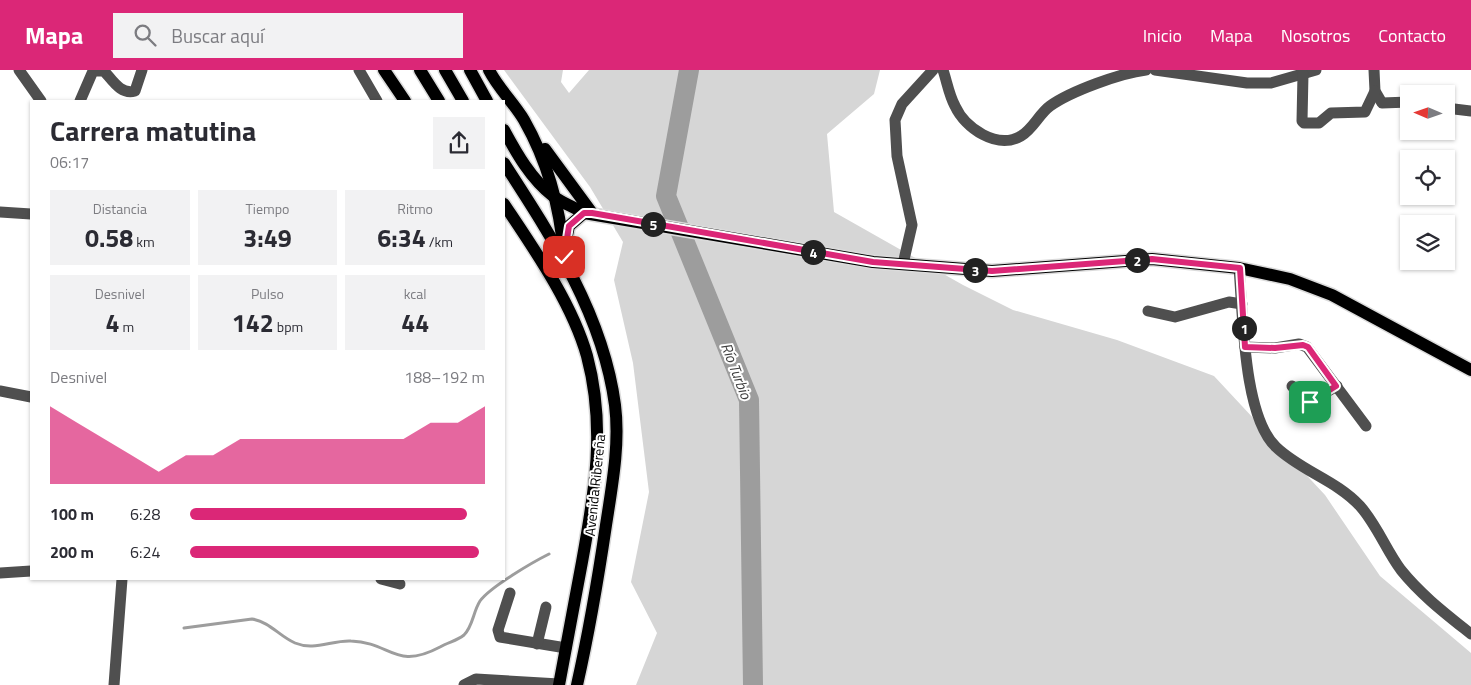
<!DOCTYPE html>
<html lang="es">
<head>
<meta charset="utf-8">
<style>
  body { margin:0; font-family:"Titillium Web",sans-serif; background:#f2f2f3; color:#2b2b33; height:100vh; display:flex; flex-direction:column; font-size:19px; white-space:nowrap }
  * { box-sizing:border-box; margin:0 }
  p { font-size:16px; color:#7c7c81 }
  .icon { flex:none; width:28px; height:28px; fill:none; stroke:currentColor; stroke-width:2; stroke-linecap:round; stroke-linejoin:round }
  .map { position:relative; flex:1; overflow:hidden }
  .details { position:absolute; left:30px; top:30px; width:475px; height:480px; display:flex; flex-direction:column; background:#fff; border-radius:0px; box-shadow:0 1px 4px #0004 }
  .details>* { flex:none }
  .needle { width:32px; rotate:272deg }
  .fabs { position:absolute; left:1400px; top:15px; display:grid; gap:10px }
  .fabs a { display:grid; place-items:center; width:55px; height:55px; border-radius:0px; background:#fff; box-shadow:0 1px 4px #0004; font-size:25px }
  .pin { position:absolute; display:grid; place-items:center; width:42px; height:42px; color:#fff; margin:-21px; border-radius:10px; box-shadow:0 2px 8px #0006 }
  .km { position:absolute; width:25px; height:25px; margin:-12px; border-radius:50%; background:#222; color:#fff; font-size:14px; line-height:25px; text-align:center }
  .round { display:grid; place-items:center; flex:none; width:52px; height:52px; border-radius:0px; background:#f2f2f3 }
  .headline { display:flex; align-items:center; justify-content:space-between; height:85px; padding:0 20px }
  h1 { font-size:28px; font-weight:700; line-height:38px }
  .metrics { display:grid; grid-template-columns:repeat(3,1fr); gap:8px; height:85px; padding:5px 20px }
  .metrics div { display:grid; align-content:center; border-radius:0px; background:#f2f2f3; text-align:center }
  .metrics b { font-size:25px; font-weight:700 }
  .metrics small { font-size:14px; font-weight:400 }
  .metrics p { font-size:14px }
  .chart { height:140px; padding:10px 20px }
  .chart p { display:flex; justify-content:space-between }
  .chart svg { width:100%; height:90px; margin-top:5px; fill:#db2777; opacity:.7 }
  ul { padding:0 20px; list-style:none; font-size:16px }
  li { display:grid; grid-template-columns:80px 60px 1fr; align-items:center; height:38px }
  li i { height:12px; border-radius:6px; background:#db2777 }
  header { display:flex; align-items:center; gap:30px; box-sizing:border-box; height:70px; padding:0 25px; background:#db2777; color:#fff }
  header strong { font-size:24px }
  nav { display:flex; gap:28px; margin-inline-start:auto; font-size:18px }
  .search { width:350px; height:45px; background:#f2f2f3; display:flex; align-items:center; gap:12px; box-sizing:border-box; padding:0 18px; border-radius:0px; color:#7c7c81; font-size:19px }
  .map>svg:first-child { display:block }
  .green { fill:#d6d6d6 }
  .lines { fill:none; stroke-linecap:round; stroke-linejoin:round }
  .stream { stroke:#9d9d9d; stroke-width:3 }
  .river { stroke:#9d9d9d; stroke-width:20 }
  .major-casing { stroke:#dbdbdb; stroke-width:15 }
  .minor { stroke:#4f4f4f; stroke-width:11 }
  .major { stroke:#000; stroke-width:12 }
  .route-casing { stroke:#fff; stroke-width:10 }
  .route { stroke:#db2777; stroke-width:6 }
  .labels { text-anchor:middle; stroke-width:4; stroke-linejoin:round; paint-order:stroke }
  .street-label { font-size:14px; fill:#000; stroke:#fff }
  .water-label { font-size:15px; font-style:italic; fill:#3e3e3e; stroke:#fff }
</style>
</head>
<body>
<header>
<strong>Mapa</strong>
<div class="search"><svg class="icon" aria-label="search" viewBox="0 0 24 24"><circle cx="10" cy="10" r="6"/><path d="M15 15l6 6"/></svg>Buscar aquí</div>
<nav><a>Inicio</a><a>Mapa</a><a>Nosotros</a><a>Contacto</a></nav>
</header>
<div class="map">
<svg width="1471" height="615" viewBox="0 0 1471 615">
  <rect width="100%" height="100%" fill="#fff"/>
  <path class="green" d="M504,0H563L561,12L569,23L589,0H880L874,24L827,64L834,142L963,215L1013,240L1117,270L1214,306L1325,425L1380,506L1471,583V615H636L657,563L631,512L649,422L633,293L614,210L623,172L590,117Z"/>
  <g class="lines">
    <path class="stream" d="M184,558L252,549C270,552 279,566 295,573C314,581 332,570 351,571C391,572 395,601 440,577C448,572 457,571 464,565C473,556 473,542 480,531C490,517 533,492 549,484"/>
    <path class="river" d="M689,0L666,126L749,330L753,615"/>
    <defs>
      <g id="major">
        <path d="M384,0L405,31"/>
        <path d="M420,0L439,31"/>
        <path d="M445,0L463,31"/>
        <path d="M470,0L487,31"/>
        <path d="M489,0C498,18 514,33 524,50C548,92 560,137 564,185"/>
        <path d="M504,60C517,84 531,109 553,126C562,133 574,137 584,143L873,192L992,201L1152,189L1239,198L1290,209L1332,225L1471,300"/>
        <path d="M545,79L592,143"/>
        <path d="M504,93C552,167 603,245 615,335C620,374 612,416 606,455C598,509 589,562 577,615"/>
        <path d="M504,134C534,179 572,233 587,286C606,357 595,421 582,492C574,533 567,574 559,615"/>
        <path d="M566,170L569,156L584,143"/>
      </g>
    </defs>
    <use href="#major" class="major-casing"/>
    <g class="minor">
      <path d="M19,0L41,31"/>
      <path d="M359,0L377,31"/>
      <path d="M943,0C947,12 949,25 955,36C965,58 997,80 1021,66C1033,59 1039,44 1050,36C1071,21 1121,3 1146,0"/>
      <path d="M1155,0L1247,13H1271L1316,0"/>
      <path d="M1374,0L1375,21L1382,33L1409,32"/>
      <path d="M1303,4L1302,51L1304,53H1319L1331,43L1365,42L1375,21"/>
      <path d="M80,31L93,1H104C113,11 121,25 135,21L142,0"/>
      <path d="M1446,38L1471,41"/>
      <path d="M0,142L31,144"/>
      <path d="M903,194L912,155L897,86L895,50L902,34L933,0"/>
      <path d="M1239,198C1243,243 1243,346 1276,377C1301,401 1336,410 1360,436C1377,455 1386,480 1401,500C1421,525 1446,544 1471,564"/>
      <path d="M1148,241L1175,247L1229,232L1242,234"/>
      <path d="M1245,277L1275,278L1299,274L1307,277L1366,356"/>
      <path d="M1292,316L1307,333L1337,316"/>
      <path d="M0,321L31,327"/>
      <path d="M0,503L31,501"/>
      <path d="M381,509L400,514"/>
      <path d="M510,523L498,560L500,567L566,578"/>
      <path d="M537,574L546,537"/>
      <path d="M114,615L122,509"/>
      <path d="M464,615L476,609L559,614"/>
    </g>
    <use href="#major" class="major"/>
  </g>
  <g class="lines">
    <defs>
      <path id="route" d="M564,187L569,156L584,143H592L873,192L992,201L1152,189L1240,198L1245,277L1275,278L1303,275L1308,277L1336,316L1310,332"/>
    </defs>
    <use href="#route" class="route-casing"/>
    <use href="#route" class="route"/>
  </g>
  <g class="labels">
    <g class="street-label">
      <text transform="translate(595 415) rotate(-84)" y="5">Avenida Ribereña</text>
    </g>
    <g class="water-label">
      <text transform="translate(736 301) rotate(69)" y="5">Río Turbio</text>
    </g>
  </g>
</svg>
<div class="fabs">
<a><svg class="needle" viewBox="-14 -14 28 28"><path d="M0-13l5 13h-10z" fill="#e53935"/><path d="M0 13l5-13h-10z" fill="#7c7c81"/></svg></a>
<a><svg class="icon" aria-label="locate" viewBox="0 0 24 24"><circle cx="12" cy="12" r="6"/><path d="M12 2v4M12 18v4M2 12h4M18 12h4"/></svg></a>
<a><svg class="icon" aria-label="layers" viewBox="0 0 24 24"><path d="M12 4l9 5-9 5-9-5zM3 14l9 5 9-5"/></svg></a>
</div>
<div class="pin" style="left:1310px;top:332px;background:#1e9e55"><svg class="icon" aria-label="arrive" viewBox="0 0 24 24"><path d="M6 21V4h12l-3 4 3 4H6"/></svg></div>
<div class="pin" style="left:564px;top:187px;background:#d93025"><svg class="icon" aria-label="check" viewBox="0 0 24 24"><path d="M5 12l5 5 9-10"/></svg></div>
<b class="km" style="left:1244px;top:258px">1</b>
<b class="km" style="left:1137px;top:190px">2</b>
<b class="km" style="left:975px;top:200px">3</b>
<b class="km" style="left:813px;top:182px">4</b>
<b class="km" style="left:653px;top:154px">5</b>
<section class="details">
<div class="headline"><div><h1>Carrera matutina</h1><p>06:17</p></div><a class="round"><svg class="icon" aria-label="share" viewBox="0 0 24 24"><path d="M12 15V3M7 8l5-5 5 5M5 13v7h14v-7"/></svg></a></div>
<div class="metrics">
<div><p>Distancia</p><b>0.58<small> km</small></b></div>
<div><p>Tiempo</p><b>3:49</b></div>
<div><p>Ritmo</p><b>6:34<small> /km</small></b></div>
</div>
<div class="metrics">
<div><p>Desnivel</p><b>4<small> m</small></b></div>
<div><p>Pulso</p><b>142<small> bpm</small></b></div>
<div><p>kcal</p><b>44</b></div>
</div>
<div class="chart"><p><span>Desnivel</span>188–192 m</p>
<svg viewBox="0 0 160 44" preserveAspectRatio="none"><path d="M0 44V6L10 14L20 22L30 30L40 38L50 30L60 30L70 22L80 22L90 22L100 22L110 22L120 22L130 22L140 14L150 14L160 6V44z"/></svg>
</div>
<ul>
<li><b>100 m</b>6:28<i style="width:94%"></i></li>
<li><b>200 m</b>6:24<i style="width:98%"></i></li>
</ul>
</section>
</div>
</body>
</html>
